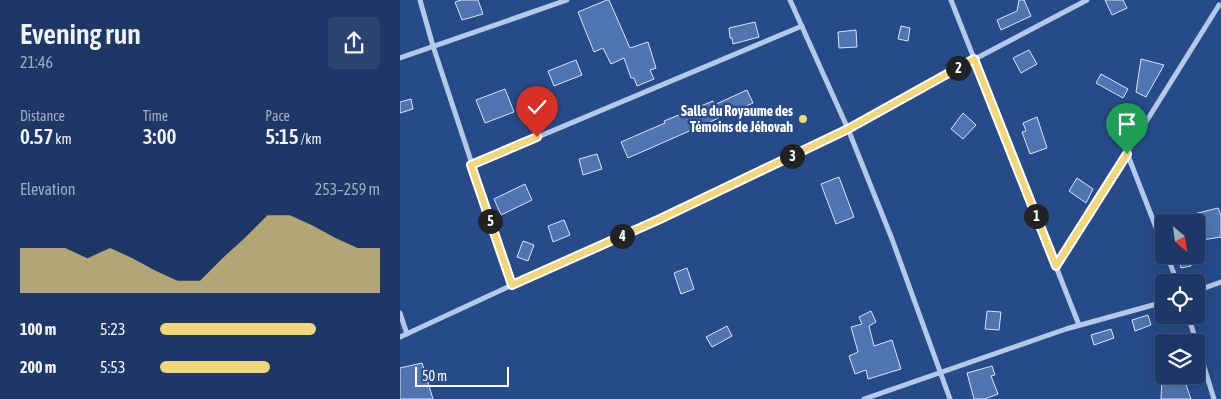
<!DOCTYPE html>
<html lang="en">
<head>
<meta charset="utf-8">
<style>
  body { margin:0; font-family:"Asap Condensed",sans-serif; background:#2a4370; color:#f1f3f6; height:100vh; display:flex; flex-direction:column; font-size:19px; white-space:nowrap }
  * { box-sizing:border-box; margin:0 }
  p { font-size:16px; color:#a0acc0 }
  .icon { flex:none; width:28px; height:28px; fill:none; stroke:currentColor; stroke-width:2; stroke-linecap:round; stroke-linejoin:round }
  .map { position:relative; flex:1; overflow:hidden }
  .drawer { display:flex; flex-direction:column; background:#1d3867; width:400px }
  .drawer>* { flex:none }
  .needle { width:32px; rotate:151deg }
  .fabs { position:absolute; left:755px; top:214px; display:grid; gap:10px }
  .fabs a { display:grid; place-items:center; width:50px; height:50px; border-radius:5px; background:#1d3867; box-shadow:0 5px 20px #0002,0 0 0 1px #3b527b; font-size:25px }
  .scale { position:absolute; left:15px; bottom:12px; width:94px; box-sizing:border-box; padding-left:5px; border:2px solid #fff; border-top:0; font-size:14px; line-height:18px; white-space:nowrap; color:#fff; -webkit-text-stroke:4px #274b89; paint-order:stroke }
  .pin { position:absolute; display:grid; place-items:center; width:42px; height:42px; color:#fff; margin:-51px -21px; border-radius:50% 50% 50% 0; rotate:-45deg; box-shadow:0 0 5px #0007 }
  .pin .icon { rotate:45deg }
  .km { position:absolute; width:25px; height:25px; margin:-12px; border-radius:50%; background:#222; color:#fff; font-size:14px; line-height:25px; text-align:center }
  .round { display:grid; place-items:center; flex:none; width:52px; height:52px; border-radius:5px; background:#2a4370 }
  .overview { display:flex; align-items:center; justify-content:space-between; height:85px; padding:0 20px }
  h1 { font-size:28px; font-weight:600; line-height:38px }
  .figures { display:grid; grid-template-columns:repeat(3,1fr); gap:8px; height:85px; padding:5px 20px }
  .figures div { display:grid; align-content:center }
  .figures b { font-size:21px; font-weight:600 }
  .figures small { font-size:14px; font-weight:400 }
  .figures p { font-size:14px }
  .chart { height:140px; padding:10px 20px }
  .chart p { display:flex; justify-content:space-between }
  .chart svg { width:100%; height:90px; margin-top:5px; fill:#f1d67a; opacity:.7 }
  ul { padding:0 20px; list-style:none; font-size:16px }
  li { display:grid; grid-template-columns:80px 60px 1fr; align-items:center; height:38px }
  li i { height:12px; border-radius:6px; background:#f1d67a }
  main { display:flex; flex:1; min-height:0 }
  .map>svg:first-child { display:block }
  .building { fill:#5075b0; stroke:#d8e4f7 }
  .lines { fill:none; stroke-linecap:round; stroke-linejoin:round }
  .minor { stroke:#b4c9e9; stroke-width:5 }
  .route-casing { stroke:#fff; stroke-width:10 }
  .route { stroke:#f1d67a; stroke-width:6 }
  .poi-dot { fill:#f1d67a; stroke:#274b89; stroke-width:2 }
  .labels { text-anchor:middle; stroke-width:5; stroke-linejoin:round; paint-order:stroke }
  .poi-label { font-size:14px; font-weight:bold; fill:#fff; stroke:#274b89; text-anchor:end }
</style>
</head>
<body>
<main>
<section class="drawer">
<div class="overview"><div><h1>Evening run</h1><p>21:46</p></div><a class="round"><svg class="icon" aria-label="share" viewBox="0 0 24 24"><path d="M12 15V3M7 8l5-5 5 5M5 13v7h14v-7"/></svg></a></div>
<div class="figures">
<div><p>Distance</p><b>0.57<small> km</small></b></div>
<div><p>Time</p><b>3:00</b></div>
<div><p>Pace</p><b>5:15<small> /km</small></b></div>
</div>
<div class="chart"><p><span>Elevation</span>253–259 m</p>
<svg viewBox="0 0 160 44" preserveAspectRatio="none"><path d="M0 44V22L10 22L20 22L30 27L40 22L50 27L60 33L70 38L80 38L90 27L100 17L110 6L120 6L130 11L140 17L150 22L160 22V44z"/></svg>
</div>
<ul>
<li><b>100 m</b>5:23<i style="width:71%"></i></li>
<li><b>200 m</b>5:53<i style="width:50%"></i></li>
</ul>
</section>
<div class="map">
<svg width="821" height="399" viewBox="0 0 821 399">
  <rect width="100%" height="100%" fill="#274b89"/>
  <g class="building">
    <path d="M61,0H78L83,14L62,20L55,2Z"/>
    <path d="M207,0H209L230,48L248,42L256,68L250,70L254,79L237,86L234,78H231L224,58L211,64L203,48L194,52L178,12Z"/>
    <path d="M619,0H624L631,16L601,30L597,20L617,11Z"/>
    <path d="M705,0H723L727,8L712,15Z"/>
    <path d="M355,22L359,37L333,44L332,38H330L329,28Z"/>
    <path d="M501,26L510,28L508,41L498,39Z"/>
    <path d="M456,30L457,47L439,48L438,32Z"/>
    <path d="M629,50L637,64L621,73L613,58Z"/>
    <path d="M741,59L764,65L746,97L736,92Z"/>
    <path d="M176,60L182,75L154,86L148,71Z"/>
    <path d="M701,74L728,89L723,98L696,83Z"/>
    <path d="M105,89L114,112L85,123L76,100Z"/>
    <path d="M347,90L353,103L228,158L221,142L265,123L264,121L313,101L314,105Z"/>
    <path d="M11,99L13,109L0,113V102Z"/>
    <path d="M563,113L576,125L563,139L551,129Z"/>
    <path d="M637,117L647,148L630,154L622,132L626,131L623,123Z"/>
    <path d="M197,154L202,169L183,175L179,159Z"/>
    <path d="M439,177L454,217L436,224L421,184Z"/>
    <path d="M677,178L693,189L686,203L669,191Z"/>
    <path d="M125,184L132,200L101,215L94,199Z"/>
    <path d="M818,208L821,215V237L796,241V222H775L774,219Z"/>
    <path d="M164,220L170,235L153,242L148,226Z"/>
    <path d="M123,241L134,245L128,261L117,257Z"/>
    <path d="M789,257L791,266L781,268L779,259Z"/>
    <path d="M287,268L294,289L281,294L274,273Z"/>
    <path d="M471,311L476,322L469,326L474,346L492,340L501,369L468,379L466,370L455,374L449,356L458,352L451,327L462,324L459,317Z"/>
    <path d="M587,311L601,312L599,330L585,329Z"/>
    <path d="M748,315L751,325L735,331L732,320Z"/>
    <path d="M327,326L332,336L312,347L306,337Z"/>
    <path d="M711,329L714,338L694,345L691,335Z"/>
    <path d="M22,363L33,399H0V368Z"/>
    <path d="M592,366L595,375L591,376L598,394L585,399H574L567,373Z"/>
    <path d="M783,376L791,399H761L762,378L775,379Z"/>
  </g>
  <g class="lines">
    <g class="minor">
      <path d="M20,0L33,46L112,285"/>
      <path d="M390,0L448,129L492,239L550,399"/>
      <path d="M551,0L679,325"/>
      <path d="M0,58L167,0"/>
      <path d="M727,153L764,248"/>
      <path d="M71,165L402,26"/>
      <path d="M767,255L777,282"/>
      <path d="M656,266L819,5"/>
      <path d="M796,291L821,282"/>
      <path d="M0,313L7,334"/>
      <path d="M788,315L814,399"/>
      <path d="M0,337L112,285L260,219L448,129L575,59L687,0"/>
      <path d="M464,399L666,329L764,302"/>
    </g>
  </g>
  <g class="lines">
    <defs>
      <path id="route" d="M137,137L71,165L112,285L260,219L448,129L574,59L656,266L727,154"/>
    </defs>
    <use href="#route" class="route-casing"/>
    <use href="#route" class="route"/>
  </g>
  <circle class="poi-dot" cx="403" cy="119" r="5"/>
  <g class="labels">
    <g class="poi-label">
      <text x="393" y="116">Salle du Royaume des<tspan x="393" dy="16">Témoins de Jéhovah</tspan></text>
    </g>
  </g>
</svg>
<div class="fabs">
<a><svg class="needle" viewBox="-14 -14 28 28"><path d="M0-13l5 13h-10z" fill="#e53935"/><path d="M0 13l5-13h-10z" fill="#a0acc0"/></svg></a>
<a><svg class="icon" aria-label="locate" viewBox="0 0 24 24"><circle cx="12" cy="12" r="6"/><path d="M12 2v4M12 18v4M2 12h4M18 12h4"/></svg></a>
<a><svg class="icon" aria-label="layers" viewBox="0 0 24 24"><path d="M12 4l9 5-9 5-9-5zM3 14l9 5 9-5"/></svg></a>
</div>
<div class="scale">50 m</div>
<div class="pin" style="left:727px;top:154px;background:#1e9e55"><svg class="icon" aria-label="arrive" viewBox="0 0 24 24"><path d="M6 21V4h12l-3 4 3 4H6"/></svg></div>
<div class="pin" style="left:137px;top:137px;background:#d93025"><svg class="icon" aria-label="check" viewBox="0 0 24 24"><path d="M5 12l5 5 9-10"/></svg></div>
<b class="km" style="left:636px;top:216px">1</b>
<b class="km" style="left:558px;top:68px">2</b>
<b class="km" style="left:392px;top:156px">3</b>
<b class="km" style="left:222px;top:236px">4</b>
<b class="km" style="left:90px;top:221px">5</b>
</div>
</main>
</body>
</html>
